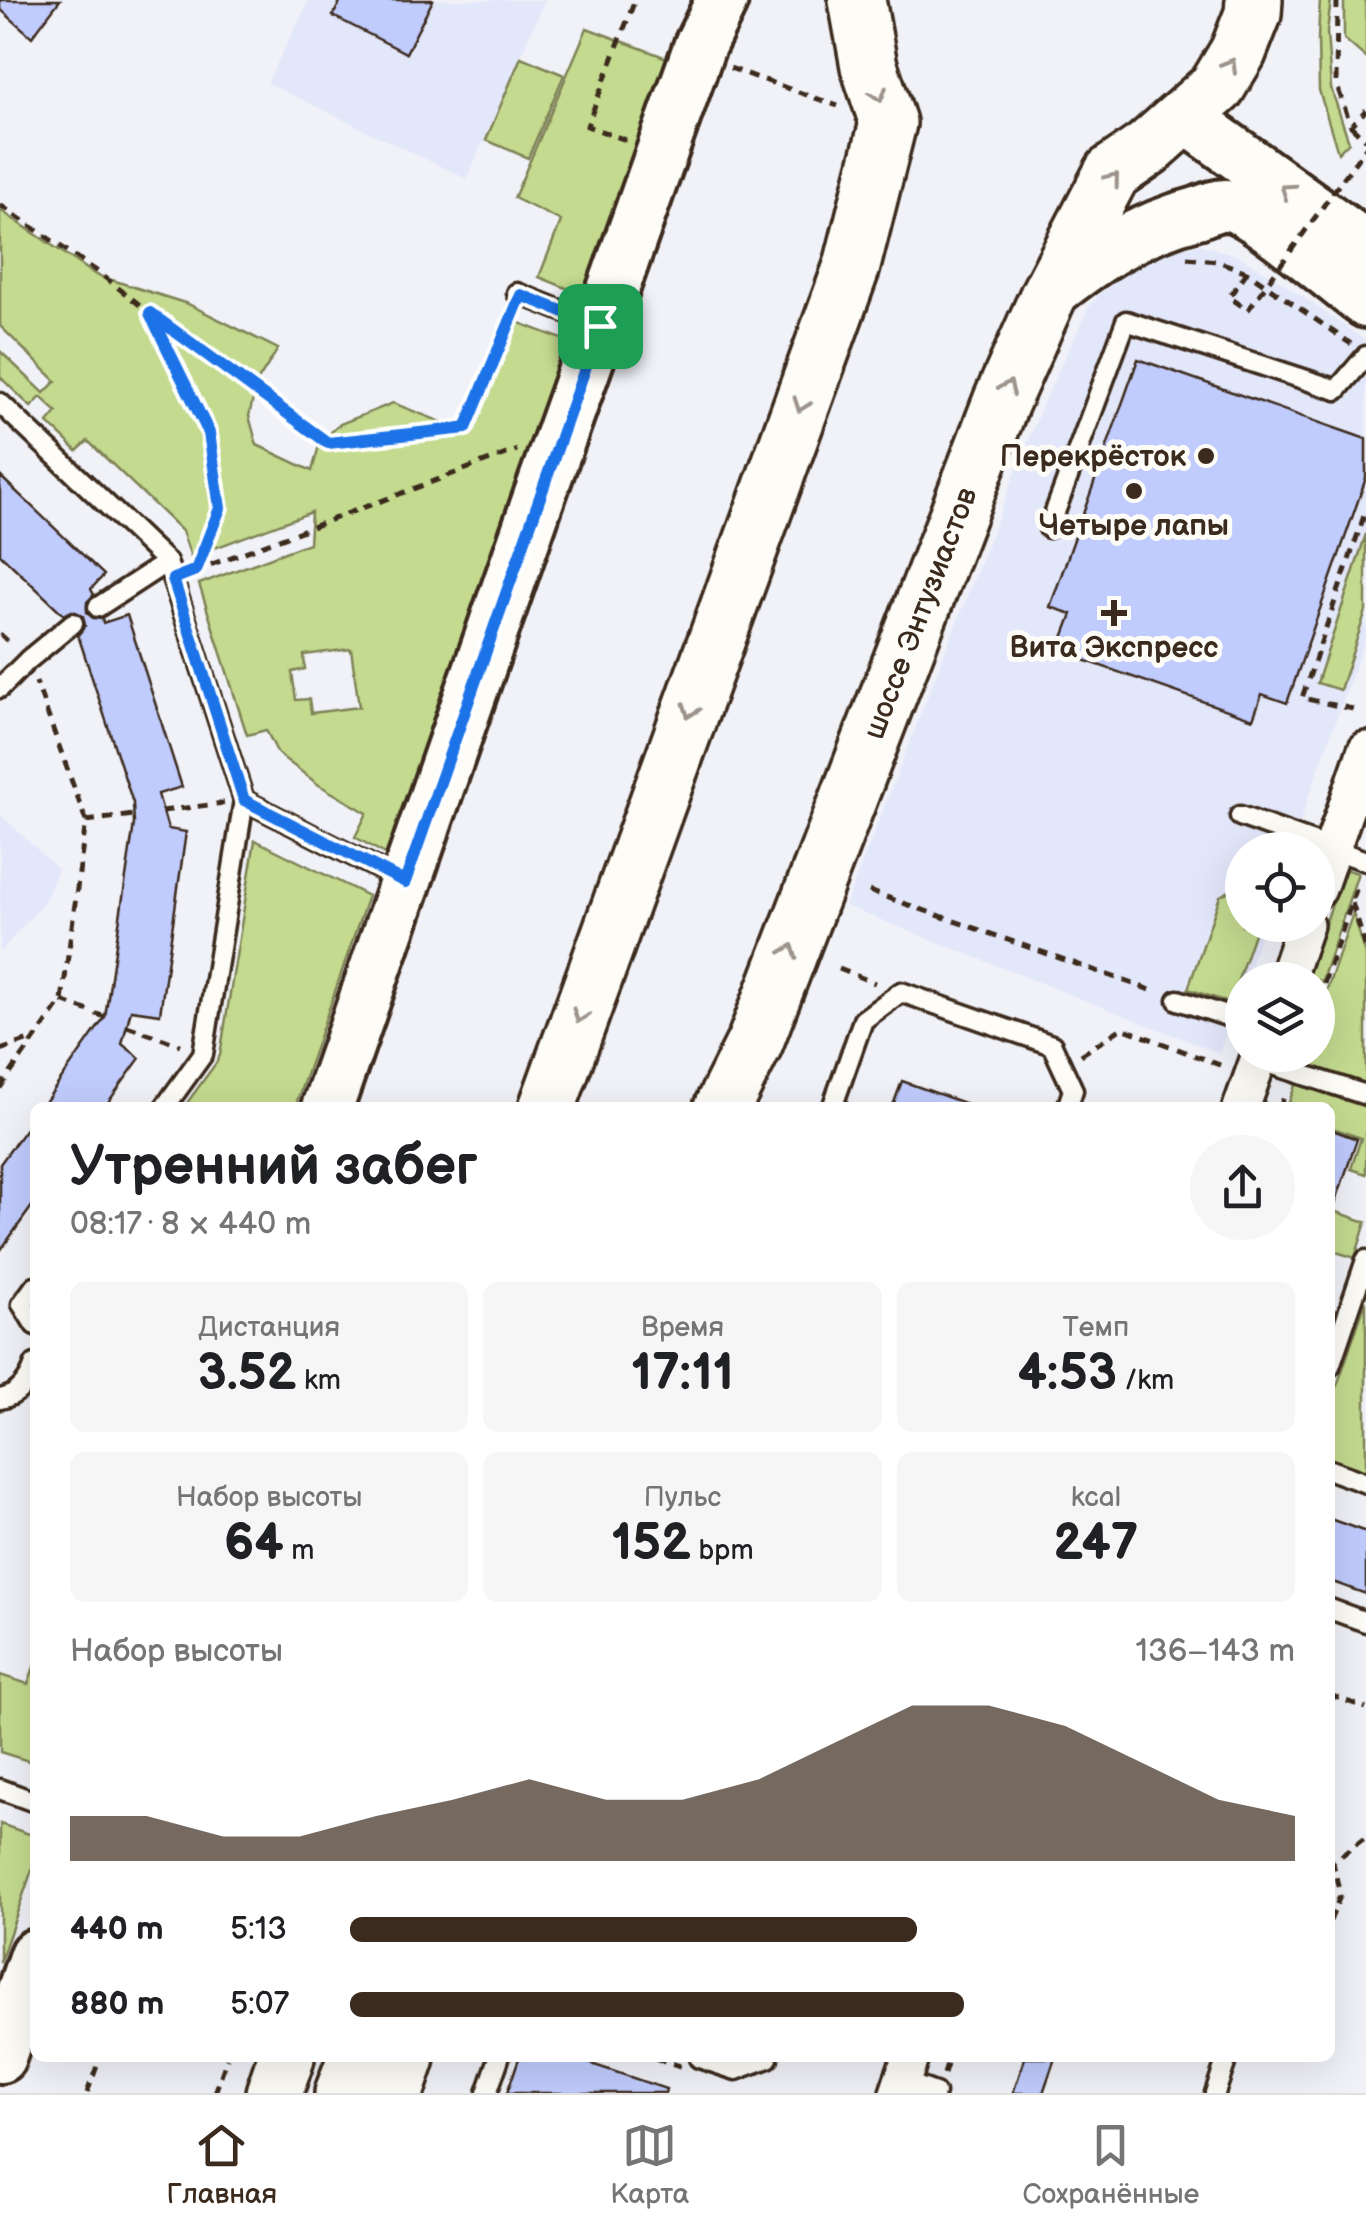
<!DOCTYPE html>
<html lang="ru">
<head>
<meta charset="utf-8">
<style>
  body { margin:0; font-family:"Balsamiq Sans",sans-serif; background:#f6f6f6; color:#202124; height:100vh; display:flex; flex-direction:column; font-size:38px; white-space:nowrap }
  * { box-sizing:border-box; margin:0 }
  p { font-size:32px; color:#757577 }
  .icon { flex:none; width:55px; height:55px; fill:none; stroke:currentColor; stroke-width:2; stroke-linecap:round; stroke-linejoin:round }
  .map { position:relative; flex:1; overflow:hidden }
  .details { position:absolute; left:30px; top:1102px; width:1305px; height:960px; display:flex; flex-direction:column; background:#fff; border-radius:15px; box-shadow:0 10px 40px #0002 }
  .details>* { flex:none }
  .buttons { position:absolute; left:1225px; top:832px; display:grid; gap:20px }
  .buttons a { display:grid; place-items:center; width:110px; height:110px; border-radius:50%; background:#fff; box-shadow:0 10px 40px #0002; font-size:50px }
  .pin { position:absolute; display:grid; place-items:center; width:85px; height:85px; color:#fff; margin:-42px; border-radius:20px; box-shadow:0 5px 15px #0006 }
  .round { display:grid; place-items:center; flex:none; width:105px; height:105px; border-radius:52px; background:#f6f6f6 }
  .summary { display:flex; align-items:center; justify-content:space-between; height:170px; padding:0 40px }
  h1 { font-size:55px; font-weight:600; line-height:75px }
  .stats { display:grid; grid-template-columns:repeat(3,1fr); gap:15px; height:170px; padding:10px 40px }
  .stats div { display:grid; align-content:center; border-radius:15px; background:#f6f6f6; text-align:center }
  .stats b { font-size:50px; font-weight:600 }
  .stats small { font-size:28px; font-weight:400 }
  .stats p { font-size:28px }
  .chart { height:280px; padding:20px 40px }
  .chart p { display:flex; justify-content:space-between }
  .chart svg { width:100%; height:180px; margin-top:10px; fill:#3b2a1e; opacity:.7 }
  ul { padding:0 40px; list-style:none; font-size:32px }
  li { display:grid; grid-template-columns:160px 120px 1fr; align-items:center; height:75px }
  li i { height:25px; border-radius:12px; background:#3b2a1e }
  .tabs { display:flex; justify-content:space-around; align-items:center; height:140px; border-top:2px solid #e0e0e0; background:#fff; font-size:28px; color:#757577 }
  .tabs a { display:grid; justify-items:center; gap:5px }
  .tabs .active { color:#3b2a1e }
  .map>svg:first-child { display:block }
  .built { fill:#e3e7fa }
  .green { fill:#c3da8f; stroke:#7f8256; stroke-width:2.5; fill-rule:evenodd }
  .building { fill:#c1ccfe; stroke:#3b2a1e; stroke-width:2.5 }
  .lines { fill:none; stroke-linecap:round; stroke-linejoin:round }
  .lane-casing { stroke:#3b2a1e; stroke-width:25 }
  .street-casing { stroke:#3b2a1e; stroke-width:42 }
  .secondary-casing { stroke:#3b2a1e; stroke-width:58 }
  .primary-casing { stroke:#3b2a1e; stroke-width:62 }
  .path { stroke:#3b2a1e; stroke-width:5; stroke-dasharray:10 8; stroke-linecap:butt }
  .lane { stroke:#fdfcf7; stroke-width:18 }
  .street { stroke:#fdfcf7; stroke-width:35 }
  .secondary { stroke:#fdfcf7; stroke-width:50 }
  .primary { stroke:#fdfcf7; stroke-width:55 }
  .path-bridge { stroke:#3b2a1e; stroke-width:5; stroke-dasharray:10 8; stroke-linecap:butt }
  .oneway { stroke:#9c938a }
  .route-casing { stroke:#fff; stroke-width:20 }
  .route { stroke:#1a73e8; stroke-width:12 }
  .poi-dot { fill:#3b2a1e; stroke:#fdfcf7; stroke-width:4 }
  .labels { text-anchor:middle; stroke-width:10; stroke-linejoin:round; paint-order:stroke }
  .poi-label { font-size:30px; font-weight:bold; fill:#3b2a1e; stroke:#fdfcf7 }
  .street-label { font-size:30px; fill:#3b2a1e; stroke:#fdfcf7 }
</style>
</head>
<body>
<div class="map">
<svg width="1366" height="2093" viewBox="0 0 1366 2093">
  <rect width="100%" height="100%" fill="#f1f2f8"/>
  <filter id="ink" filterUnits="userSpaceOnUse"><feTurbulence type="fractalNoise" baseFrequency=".01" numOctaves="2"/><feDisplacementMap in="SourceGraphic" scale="20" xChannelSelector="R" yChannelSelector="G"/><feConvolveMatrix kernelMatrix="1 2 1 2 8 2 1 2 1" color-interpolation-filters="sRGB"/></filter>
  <g filter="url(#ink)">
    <g class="built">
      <path d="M309,0H545L467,179L267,83Z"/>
      <path d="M1200,244L1239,256L1283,283L1366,341V636L1290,850H1242V925H1264L1245,980H1242V987L1219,1053L845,906L1043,403L1089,306L1117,275L1158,253Z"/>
      <path d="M0,814L58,869L47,896L40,907L0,952Z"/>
    </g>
    <g class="green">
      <path d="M1320,0H1331L1327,32L1331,88L1349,142L1338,153L1319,90L1318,38Z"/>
      <path d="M1344,0H1366V58L1344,39Z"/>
      <path d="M587,28L667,58L586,296L539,277L561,221L514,198Z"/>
      <path d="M521,57L564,75L528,158L486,140Z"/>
      <path d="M0,210L96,275L188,304L278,349L257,382L249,416L257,445L312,471L320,442L340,424L393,403L472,434L517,322L570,342L392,858L355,837L367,813L319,785L278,754L266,730L247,735L199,584L309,543L311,512L191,557L182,531L88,441L77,451L48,423L57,412L41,397L31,407L0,377V351L44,393L56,381L0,326ZM351,649L359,707L311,713L309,699L296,700L292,672L305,669L304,655Z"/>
      <path d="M1366,534V611L1340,690L1317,683Z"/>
      <path d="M255,840L368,896L295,1107H184L216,1063L220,1055Z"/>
      <path d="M1344,869L1358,873L1318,992V980H1306Z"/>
      <path d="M1242,884V925H1257L1230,1003L1188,989L1220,896Z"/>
      <path d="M1353,913L1366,955V1091L1299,1069L1304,1055H1318V1016Z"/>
      <path d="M1297,1080L1366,1104V1174L1351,1169L1361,1138L1330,1127V1108H1287Z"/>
      <path d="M1337,1212L1366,1222L1355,1258L1330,1250V1232Z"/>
      <path d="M1366,1301V1475L1330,1463V1406Z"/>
      <path d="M35,1664V1763L0,1752V1675L28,1684Z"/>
      <path d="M0,1824L35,1836V1861L0,1962Z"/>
    </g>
    <g class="building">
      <path d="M0,0H60L32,37L0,9Z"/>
      <path d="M341,0H433L406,53L333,16Z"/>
      <path d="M1138,359L1366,439V478L1287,703L1262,694L1253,719L1058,651L1072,614L1050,607Z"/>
      <path d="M0,476L104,575L91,589L94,595L87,602V613L93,618L102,619L103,623L127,615L182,787L158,794L168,829L186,832L160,1014L131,1010L122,1044L140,1058L104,1108H41L105,1017L134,824L133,803L78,635L85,626L83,616L72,611L64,615L0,554Z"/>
      <path d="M902,1081L967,1104L966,1108H892Z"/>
      <path d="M35,1116V1202L0,1251V1164Z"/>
      <path d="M1330,1129L1357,1139L1334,1207L1330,1206Z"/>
      <path d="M1330,1519L1366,1532V1594L1330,1581Z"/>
      <path d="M519,2058H574L666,2089L665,2093H507Z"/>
      <path d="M1025,2058H1055L1043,2093H1013Z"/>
    </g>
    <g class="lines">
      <defs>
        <g id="lane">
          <path d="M517,293L595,324"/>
          <path d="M0,403L167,562L244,800L203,1054L164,1108"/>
          <path d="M1049,528L1126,321L1337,390L1366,356"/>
          <path d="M98,607L167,562"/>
          <path d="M0,688L28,660L73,623"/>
          <path d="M244,800L404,882"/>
          <path d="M1240,816L1366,861"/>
          <path d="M1178,1000L1242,1021"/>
          <path d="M1258,1060L1366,1095"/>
          <path d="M832,1108L863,1020L901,992L1052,1045L1073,1090L1067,1108"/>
          <path d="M35,1286L22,1304L35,1325"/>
          <path d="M1330,1366L1366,1260"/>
          <path d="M0,1399C18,1396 29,1381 35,1364"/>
          <path d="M1330,1470L1366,1483"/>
          <path d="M1330,1609L1366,1622"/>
          <path d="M0,1789L35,1802"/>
          <path d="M699,2058L736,2070L768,2058"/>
          <path d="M902,2081L935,2093"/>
          <path d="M487,2093L499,2058"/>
          <path d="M1215,2093L1227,2058"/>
        </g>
        <g id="street">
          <path d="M1318,889L1366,750"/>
          <path d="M1286,980L1305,925"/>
          <path d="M1241,1108L1260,1055"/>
          <path d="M898,2093L910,2058"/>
        </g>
        <g id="secondary">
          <path d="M1185,117L1366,247"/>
          <path d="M1049,294C1096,257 1138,228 1197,213C1205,210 1218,204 1227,205C1256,208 1337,282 1366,302"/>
          <path d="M327,1108L538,500L700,45L722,0"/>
          <path d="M0,2057L35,1955"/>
        </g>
        <g id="primary">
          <path d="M547,1108L852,266L888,123L869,66L857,0"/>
          <path d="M722,1108L755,1042L1001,402L1049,294L1112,173L1147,149L1217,87L1238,52L1253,14L1254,0"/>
          <path d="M274,2093L286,2058"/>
          <path d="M343,2093L356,2058"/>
          <path d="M395,2093L407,2058"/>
        </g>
      </defs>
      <use href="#lane" class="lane-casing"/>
      <use href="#street" class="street-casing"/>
      <use href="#secondary" class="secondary-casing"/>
      <use href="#primary" class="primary-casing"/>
      <g class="path">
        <path d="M1337,0L1336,83L1351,126L1366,110"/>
        <path d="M730,68L838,106"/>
        <path d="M1351,126L1366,140"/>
        <path d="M626,140L587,126L635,0"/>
        <path d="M0,205L98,272L150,313L329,443L466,428L513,314"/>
        <path d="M1187,258L1217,261L1247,272L1351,344"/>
        <path d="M1247,272L1229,297L1248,310"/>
        <path d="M152,316L209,433L220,508L196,570"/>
        <path d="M194,571L517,450"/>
        <path d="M0,634L11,644"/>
        <path d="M1353,709L1302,698L1366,510"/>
        <path d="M162,811L224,803"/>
        <path d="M86,821L134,815"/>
        <path d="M869,891L1156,992"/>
        <path d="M1352,903L1366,948"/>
        <path d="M839,969L875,983"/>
        <path d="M62,1001L105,1017"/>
        <path d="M1318,1001L1358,884"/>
        <path d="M127,1026L180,1045"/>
        <path d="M0,1050L35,1038"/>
        <path d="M1081,1055L1122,1028L1225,1067"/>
        <path d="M0,1088L62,1001L86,821L36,682"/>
        <path d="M1280,1108L1286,1091"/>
        <path d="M1330,1695L1366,1708"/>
        <path d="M1330,1921L1340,1896L1333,1862L1366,1837"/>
        <path d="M655,2058L680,2066"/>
        <path d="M944,2074L949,2058"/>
        <path d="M87,2093L100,2058"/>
        <path d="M215,2093L227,2058"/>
      </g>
      <use href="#lane" class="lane"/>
      <use href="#street" class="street"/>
      <use href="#secondary" class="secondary"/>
      <use href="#primary" class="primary"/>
      <path class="path-bridge" d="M1248,310L1366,147"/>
    </g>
    <defs><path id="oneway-chevron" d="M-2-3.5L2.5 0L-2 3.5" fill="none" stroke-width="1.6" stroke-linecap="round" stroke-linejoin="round" transform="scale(2.5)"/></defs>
    <g class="oneway">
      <use href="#oneway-chevron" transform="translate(1230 65) rotate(-59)"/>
      <use href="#oneway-chevron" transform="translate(879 95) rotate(72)"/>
      <use href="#oneway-chevron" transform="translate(1113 179) rotate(-51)"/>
      <use href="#oneway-chevron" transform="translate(1287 190) rotate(-145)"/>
      <use href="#oneway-chevron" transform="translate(1008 387) rotate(-66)"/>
      <use href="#oneway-chevron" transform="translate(801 405) rotate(110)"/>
      <use href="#oneway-chevron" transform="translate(690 711) rotate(110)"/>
      <use href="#oneway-chevron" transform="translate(790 951) rotate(-69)"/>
      <use href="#oneway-chevron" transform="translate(580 1016) rotate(110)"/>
    </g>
  </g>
  <g class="lines" filter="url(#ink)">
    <defs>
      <path id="route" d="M521,295L600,326L405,882L244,800L173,579L196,570L220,508L209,433L150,313L328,443L466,428Z"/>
    </defs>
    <use href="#route" class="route-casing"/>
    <use href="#route" class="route"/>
  </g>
  <g class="poi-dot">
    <circle cx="1206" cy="456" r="10"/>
    <circle cx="1134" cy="491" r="10"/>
    <path d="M1109 598h10v10h10v10h-10v10h-10v-10h-10v-10h10z"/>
  </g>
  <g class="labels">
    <g class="poi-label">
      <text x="1186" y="466" text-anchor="end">Перекрёсток</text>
      <text x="1134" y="535">Четыре лапы</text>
      <text x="1114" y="657">Вита Экспресс</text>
    </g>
    <g class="street-label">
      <text transform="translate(920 613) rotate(-69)" y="10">шоссе Энтузиастов</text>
    </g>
  </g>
</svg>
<div class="buttons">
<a><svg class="icon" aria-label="locate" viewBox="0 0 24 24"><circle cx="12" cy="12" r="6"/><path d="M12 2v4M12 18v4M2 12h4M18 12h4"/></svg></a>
<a><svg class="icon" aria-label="layers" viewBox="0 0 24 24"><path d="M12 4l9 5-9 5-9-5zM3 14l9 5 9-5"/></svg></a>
</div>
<div class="pin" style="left:600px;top:326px;background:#1e9e55"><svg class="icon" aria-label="arrive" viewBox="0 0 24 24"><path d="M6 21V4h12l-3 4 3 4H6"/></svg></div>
<section class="details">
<div class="summary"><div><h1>Утренний забег</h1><p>08:17 · 8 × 440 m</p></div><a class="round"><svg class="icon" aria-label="share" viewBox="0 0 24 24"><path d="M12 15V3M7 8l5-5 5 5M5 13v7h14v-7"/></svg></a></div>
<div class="stats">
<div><p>Дистанция</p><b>3.52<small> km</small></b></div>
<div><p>Время</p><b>17:11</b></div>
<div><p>Темп</p><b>4:53<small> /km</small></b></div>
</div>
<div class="stats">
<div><p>Набор высоты</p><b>64<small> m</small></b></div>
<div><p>Пульс</p><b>152<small> bpm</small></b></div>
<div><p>kcal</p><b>247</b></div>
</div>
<div class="chart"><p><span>Набор высоты</span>136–143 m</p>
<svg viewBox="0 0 160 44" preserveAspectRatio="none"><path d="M0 44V33L10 33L20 38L30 38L40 33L50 29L60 24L70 29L80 29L90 24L100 15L110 6L120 6L130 11L140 20L150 29L160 33V44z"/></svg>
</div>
<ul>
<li><b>440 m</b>5:13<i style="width:60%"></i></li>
<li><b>880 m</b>5:07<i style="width:65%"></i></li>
</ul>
</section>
</div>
<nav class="tabs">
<a class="active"><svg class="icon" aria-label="home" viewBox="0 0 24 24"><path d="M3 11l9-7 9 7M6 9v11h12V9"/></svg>Главная</a>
<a><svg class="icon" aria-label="map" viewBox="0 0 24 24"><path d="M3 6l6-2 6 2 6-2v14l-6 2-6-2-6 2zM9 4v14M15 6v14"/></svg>Карта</a>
<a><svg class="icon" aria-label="saved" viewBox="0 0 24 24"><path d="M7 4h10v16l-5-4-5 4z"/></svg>Сохранённые</a>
</nav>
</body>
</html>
